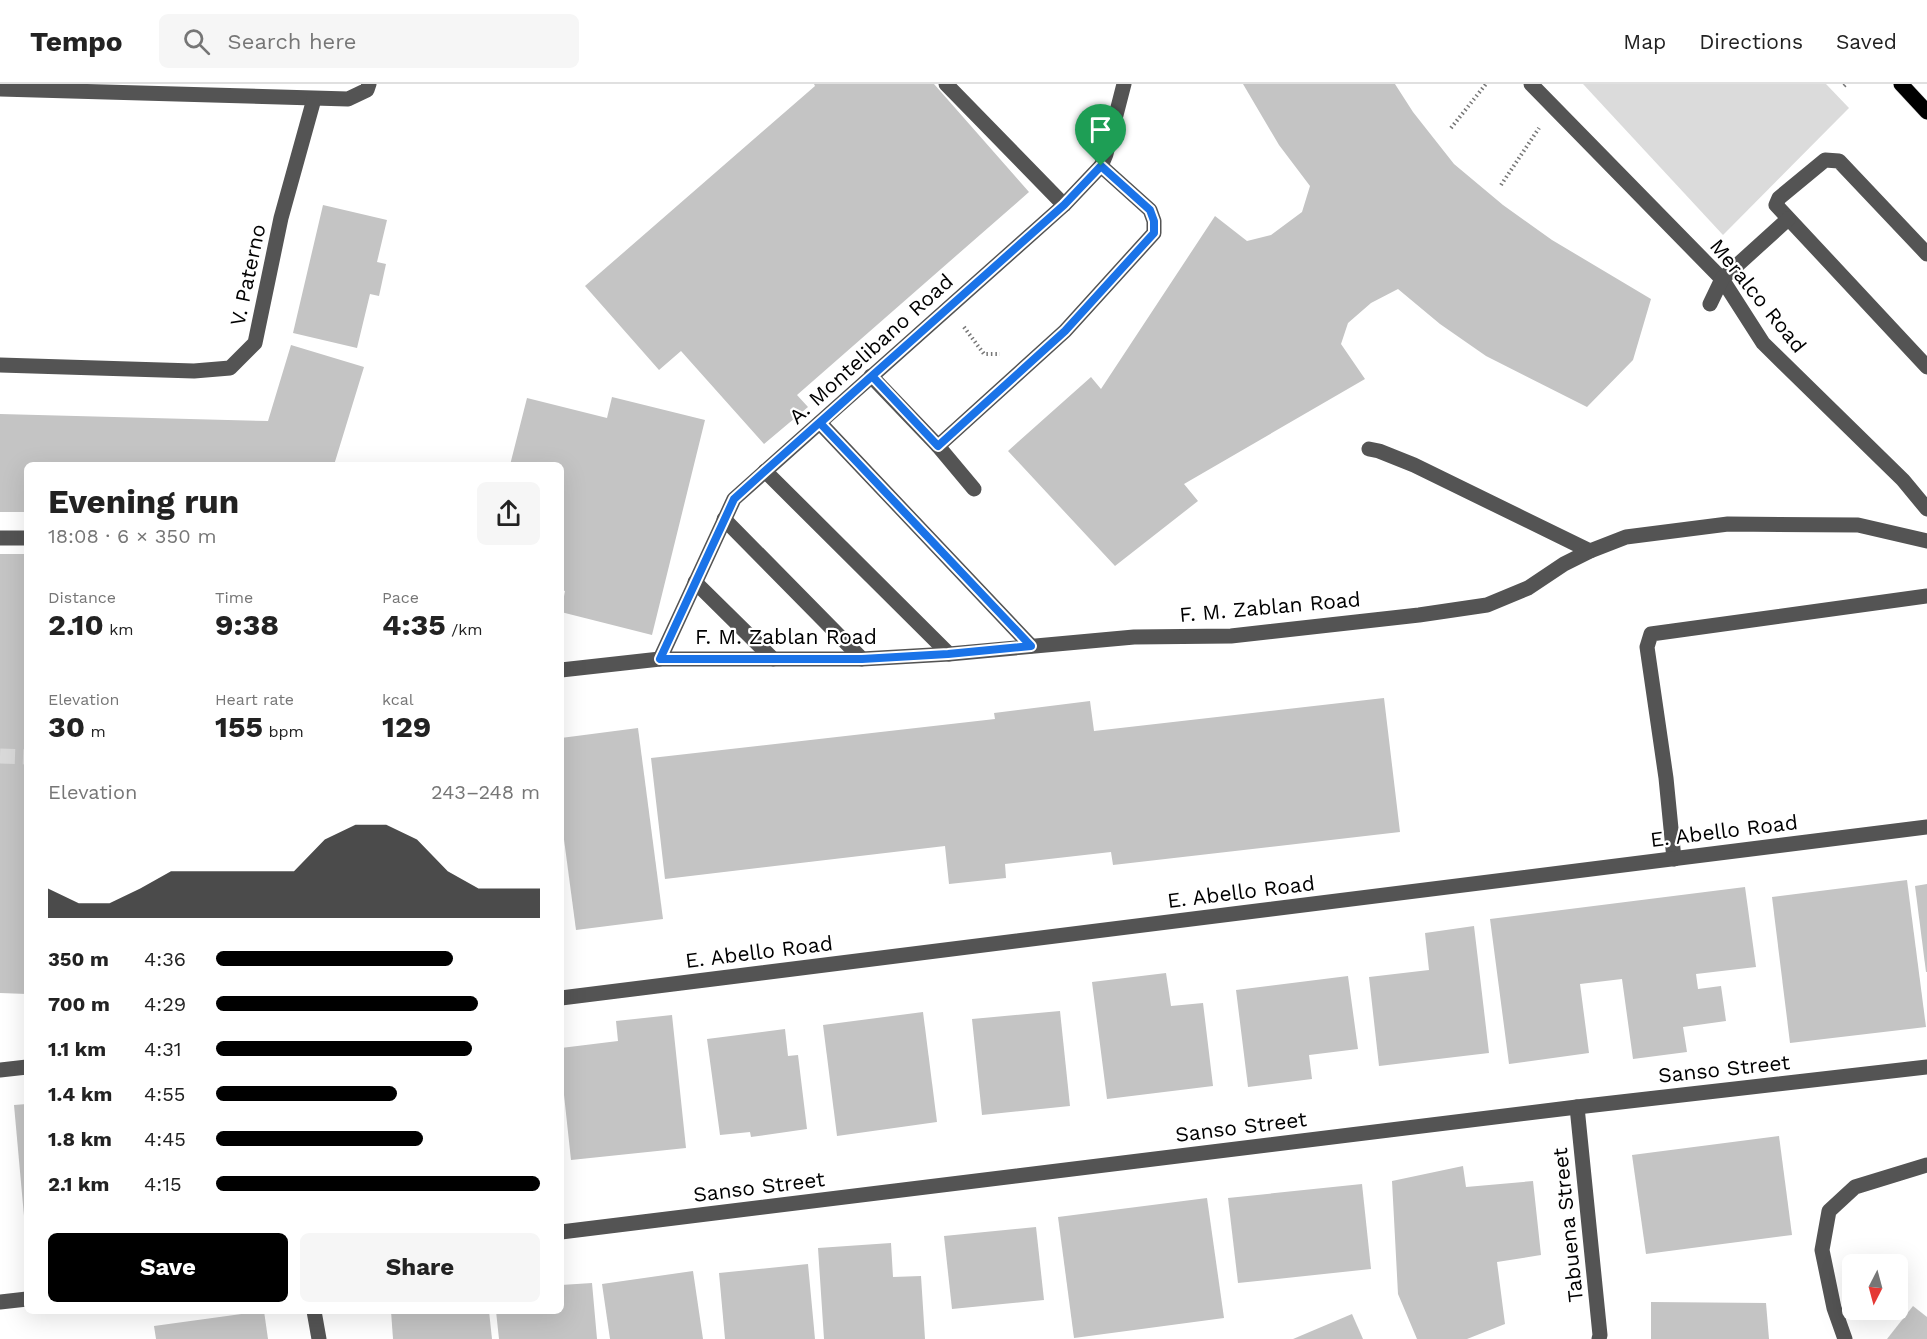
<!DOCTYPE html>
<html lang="en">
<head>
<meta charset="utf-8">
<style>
  body { margin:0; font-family:"Work Sans",sans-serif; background:#f6f6f6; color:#222; height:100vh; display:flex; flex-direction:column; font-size:22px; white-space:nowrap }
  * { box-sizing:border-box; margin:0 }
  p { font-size:20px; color:#767676 }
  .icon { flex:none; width:33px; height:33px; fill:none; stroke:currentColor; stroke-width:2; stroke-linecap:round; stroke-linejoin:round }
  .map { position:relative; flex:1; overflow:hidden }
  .panel { position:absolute; left:24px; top:378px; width:540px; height:852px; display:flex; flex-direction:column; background:#fff; border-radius:9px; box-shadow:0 6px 24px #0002 }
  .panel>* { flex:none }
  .needle { width:39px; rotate:186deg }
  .fabs { position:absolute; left:1842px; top:1170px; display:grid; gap:12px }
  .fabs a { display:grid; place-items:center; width:66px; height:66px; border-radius:9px; background:#fff; box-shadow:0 6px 24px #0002; font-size:30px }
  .pin { position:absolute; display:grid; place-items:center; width:51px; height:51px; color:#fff; margin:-62px -26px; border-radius:50% 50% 50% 0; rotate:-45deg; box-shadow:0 0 6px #0007 }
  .pin .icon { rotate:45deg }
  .round { display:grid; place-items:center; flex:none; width:63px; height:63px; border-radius:9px; background:#f6f6f6 }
  .overview { display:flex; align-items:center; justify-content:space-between; height:102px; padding:0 24px }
  h1 { font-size:33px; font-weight:700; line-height:45px }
  .figures { display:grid; grid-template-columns:repeat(3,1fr); gap:9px; height:102px; padding:6px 24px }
  .figures div { display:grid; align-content:center }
  .figures b { font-size:30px; font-weight:700 }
  .figures small { font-size:16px; font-weight:400 }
  .figures p { font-size:16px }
  .chart { height:168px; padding:12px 24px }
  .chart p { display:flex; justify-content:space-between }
  .chart svg { width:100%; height:108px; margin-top:6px; fill:#000; opacity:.7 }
  .action { display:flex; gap:12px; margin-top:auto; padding:12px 24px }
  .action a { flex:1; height:69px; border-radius:9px; background:#000; color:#fff; font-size:24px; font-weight:700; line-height:69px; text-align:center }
  .action a+a { background:#f6f6f6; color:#222 }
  ul { padding:0 24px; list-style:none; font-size:20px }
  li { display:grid; grid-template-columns:96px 72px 1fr; align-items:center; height:45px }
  li i { height:15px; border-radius:8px; background:#000 }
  header { display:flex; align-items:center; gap:36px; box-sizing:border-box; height:84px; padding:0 30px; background:#fff; border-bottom:2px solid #e0e0e0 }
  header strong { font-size:28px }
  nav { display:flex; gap:33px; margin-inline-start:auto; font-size:21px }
  .search { width:420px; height:54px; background:#f6f6f6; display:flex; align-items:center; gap:15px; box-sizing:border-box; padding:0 21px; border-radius:9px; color:#767676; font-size:22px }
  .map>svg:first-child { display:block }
  .green { fill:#dbdbdb }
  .building { fill:#c4c4c4 }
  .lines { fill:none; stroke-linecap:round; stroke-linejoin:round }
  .minor-tunnel { stroke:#d9d9d9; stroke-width:15; stroke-dasharray:15 8; stroke-linecap:butt }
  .major-casing { stroke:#dbdbdb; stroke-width:16 }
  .path { stroke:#767676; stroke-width:4; stroke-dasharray:1.5 3; stroke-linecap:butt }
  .minor { stroke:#545454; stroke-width:15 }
  .major { stroke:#000; stroke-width:15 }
  .route-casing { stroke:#fff; stroke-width:12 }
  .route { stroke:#1a73e8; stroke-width:8 }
  .labels { text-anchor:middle; stroke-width:4.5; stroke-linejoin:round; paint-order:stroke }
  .street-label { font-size:21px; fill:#000; stroke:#fff }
</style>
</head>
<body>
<header>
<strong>Tempo</strong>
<div class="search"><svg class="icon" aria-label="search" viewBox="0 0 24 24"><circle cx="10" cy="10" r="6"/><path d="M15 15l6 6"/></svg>Search here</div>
<nav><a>Map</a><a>Directions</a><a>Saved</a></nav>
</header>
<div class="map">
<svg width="1927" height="1255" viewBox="0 0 1927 1255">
  <rect width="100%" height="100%" fill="#fff"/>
  <path class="green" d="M1583,0H1826L1849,24L1723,151Z"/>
  <g class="building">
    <path d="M814,0H934L1029,108L797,311L808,323L764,360L681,267L659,286L585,202L815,2Z"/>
    <path d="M1243,0H1395L1413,28L1454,80L1503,121L1552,156L1651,215L1633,276L1587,323L1486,272L1440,240L1398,205L1371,219L1348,239L1341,260L1365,295L1184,400L1198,417L1115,482L1008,367L1091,293L1101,305L1215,132L1247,157L1271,151L1302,128L1310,102L1279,61Z"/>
    <path d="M323,121L387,136L377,178L386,180L379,212L370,210L357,264L293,249Z"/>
    <path d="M291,261L364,283L334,381H27V428H0V330L268,337Z"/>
    <path d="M612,313L705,336L652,551L561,528L565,507L561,506V381H510L527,314L607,334Z"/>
    <path d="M0,470H27V910L0,909Z"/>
    <path d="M1384,614L1400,748L1113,781L1111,768L1005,780L1006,794L949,800L945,762L665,795L651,674L995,635L994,629L1090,617L1094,647Z"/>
    <path d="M638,644L663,835L576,846L561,733V654Z"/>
    <path d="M1907,796L1926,943L1790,959L1772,813Z"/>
    <path d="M1927,800V888H1926L1915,802Z"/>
    <path d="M1745,803L1756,883L1696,890L1698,905L1721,902L1726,937L1683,943L1687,968L1633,975L1622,895L1580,900L1589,969L1509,980L1490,835Z"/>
    <path d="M1474,842L1489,969L1379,982L1369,893L1429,886L1425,849Z"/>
    <path d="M1166,889L1171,922L1203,919L1213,1002L1107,1015L1092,898Z"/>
    <path d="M1348,892L1358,965L1309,971L1312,995L1248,1003L1236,906Z"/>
    <path d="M1060,927L1070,1022L982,1031L972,935Z"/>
    <path d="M923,928L937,1038L837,1052L823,941Z"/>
    <path d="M672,931L686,1064L571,1076L561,983V964L618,957L616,937Z"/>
    <path d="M785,945L788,972L798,971L807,1045L751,1053L750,1048L720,1051L707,955Z"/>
    <path d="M27,1020V1143H25L14,1021Z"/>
    <path d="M1779,1052L1792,1151L1646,1170L1632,1071Z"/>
    <path d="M1463,1082L1466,1103L1533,1097L1541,1171L1497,1178L1505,1240L1467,1255H1417L1398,1210L1392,1097Z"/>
    <path d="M1362,1100L1371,1185L1238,1199L1228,1114Z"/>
    <path d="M1207,1114L1224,1234L1074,1254L1058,1133Z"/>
    <path d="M1036,1143L1044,1216L952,1225L944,1152Z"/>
    <path d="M891,1159L893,1193L921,1192L925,1255H824L818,1164Z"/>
    <path d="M808,1180L815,1255H725L719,1189Z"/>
    <path d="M693,1187L703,1255H610L602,1200Z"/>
    <path d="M592,1199L597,1255H499L496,1227H561V1201Z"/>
    <path d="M1651,1218L1766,1219L1769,1255H1651Z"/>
    <path d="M1913,1222L1927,1233V1255H1887Z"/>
    <path d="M264,1227L268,1255H156L154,1242Z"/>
    <path d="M391,1227H489L492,1255H393Z"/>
    <path d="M1352,1230L1363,1255H1293Z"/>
  </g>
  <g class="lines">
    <path class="minor-tunnel" d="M0,672L27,673"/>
    <defs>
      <path id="major" d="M1901,0L1927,28"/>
    </defs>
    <use href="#major" class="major-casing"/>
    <g class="path">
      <path d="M1844,2L1846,0"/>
      <path d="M1451,44L1486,0"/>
      <path d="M1501,101L1539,44"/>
      <path d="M964,243L984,270H1000"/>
    </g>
    <g class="minor">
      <path d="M946,0L1064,121"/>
      <path d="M1531,0L1722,195L1763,259L1903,396L1927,425"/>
      <path d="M0,5L348,15L367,6L369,0"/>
      <path d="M1927,170L1839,77L1825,76L1779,114L1776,121L1927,283"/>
      <path d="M1710,220L1722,195L1788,135"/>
      <path d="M0,281L194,287L230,284L255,259L281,134L314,15"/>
      <path d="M871,292L938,362L974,405"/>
      <path d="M820,339L1031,562"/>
      <path d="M938,362L1065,247L1154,149V137L1150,126L1101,82"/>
      <path d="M1369,365L1379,367L1414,381L1590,467"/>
      <path d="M765,387L949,570"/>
      <path d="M724,435L862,575"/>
      <path d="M0,454H27"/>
      <path d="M695,498L773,575"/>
      <path d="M660,575L734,415L1064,121L1101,82L1106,70L1124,0"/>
      <path d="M561,586L660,575H862L949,570L1134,553L1231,552L1419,531L1487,521L1528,504L1564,480L1590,467L1626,453L1728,440L1858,441L1927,457"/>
      <path d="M1674,775L1666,694L1647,563L1651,550L1927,512"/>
      <path d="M561,914L1927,743"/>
      <path d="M0,986L27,983"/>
      <path d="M1577,1023L1600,1251L1599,1255"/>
      <path d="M561,1148L1577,1023L1927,983"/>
      <path d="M0,1218L27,1215"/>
      <path d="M314,1227L319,1255"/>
      <path d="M1845,1255L1834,1224L1822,1166L1829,1127L1855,1103L1927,1081"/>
    </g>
    <use href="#major" class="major"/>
  </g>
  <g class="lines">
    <defs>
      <path id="route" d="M1101,82L1064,121L765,387L734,415L660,575H862L948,570L1031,562L820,339L872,292L938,362L1065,247L1154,149V137L1150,126L1101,82"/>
    </defs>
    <use href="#route" class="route-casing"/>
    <use href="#route" class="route"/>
  </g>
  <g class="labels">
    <g class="street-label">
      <text transform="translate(248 191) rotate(-78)" y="7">V. Paterno</text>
      <text transform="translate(1758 212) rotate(51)" y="7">Meralco Road</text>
      <text transform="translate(871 265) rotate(-42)" y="7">A. Montelibano Road</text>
      <text transform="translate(1270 523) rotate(-5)" y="7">F. M. Zablan Road</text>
      <text x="786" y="560">F. M. Zablan Road</text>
      <text transform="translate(1724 747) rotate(-7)" y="7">E. Abello Road</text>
      <text transform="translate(1241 808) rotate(-7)" y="7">E. Abello Road</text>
      <text transform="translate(759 868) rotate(-7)" y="7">E. Abello Road</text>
      <text transform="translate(1724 985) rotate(-6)" y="7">Sanso Street</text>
      <text transform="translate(1241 1043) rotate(-7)" y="7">Sanso Street</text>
      <text transform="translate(759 1103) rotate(-7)" y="7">Sanso Street</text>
      <text transform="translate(1568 1141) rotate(-96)" y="7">Tabuena Street</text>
    </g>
  </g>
</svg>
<div class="fabs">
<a><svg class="needle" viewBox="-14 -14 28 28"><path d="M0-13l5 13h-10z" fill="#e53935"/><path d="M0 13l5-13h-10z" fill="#767676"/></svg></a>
</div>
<div class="pin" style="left:1101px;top:82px;background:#1e9e55"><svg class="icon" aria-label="arrive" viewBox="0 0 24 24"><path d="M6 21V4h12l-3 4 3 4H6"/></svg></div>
<section class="panel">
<div class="overview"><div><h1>Evening run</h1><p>18:08 · 6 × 350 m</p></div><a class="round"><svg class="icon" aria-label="share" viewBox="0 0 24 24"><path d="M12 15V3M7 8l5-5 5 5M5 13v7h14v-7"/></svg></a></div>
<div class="figures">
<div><p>Distance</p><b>2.10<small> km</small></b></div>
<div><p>Time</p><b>9:38</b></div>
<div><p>Pace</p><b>4:35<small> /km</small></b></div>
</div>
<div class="figures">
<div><p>Elevation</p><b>30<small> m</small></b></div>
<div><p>Heart rate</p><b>155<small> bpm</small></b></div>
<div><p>kcal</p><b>129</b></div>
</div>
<div class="chart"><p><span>Elevation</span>243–248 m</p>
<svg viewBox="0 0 160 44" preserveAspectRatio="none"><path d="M0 44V32L10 38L20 38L30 32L40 25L50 25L60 25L70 25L80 25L90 12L100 6L110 6L120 12L130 25L140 32L150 32L160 32V44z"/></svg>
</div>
<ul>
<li><b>350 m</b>4:36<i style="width:73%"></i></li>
<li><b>700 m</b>4:29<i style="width:81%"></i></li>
<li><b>1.1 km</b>4:31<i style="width:79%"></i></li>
<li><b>1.4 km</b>4:55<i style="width:56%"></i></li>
<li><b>1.8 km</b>4:45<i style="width:64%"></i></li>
<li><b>2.1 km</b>4:15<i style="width:100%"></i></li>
</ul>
<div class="action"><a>Save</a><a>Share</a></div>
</section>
</div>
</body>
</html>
